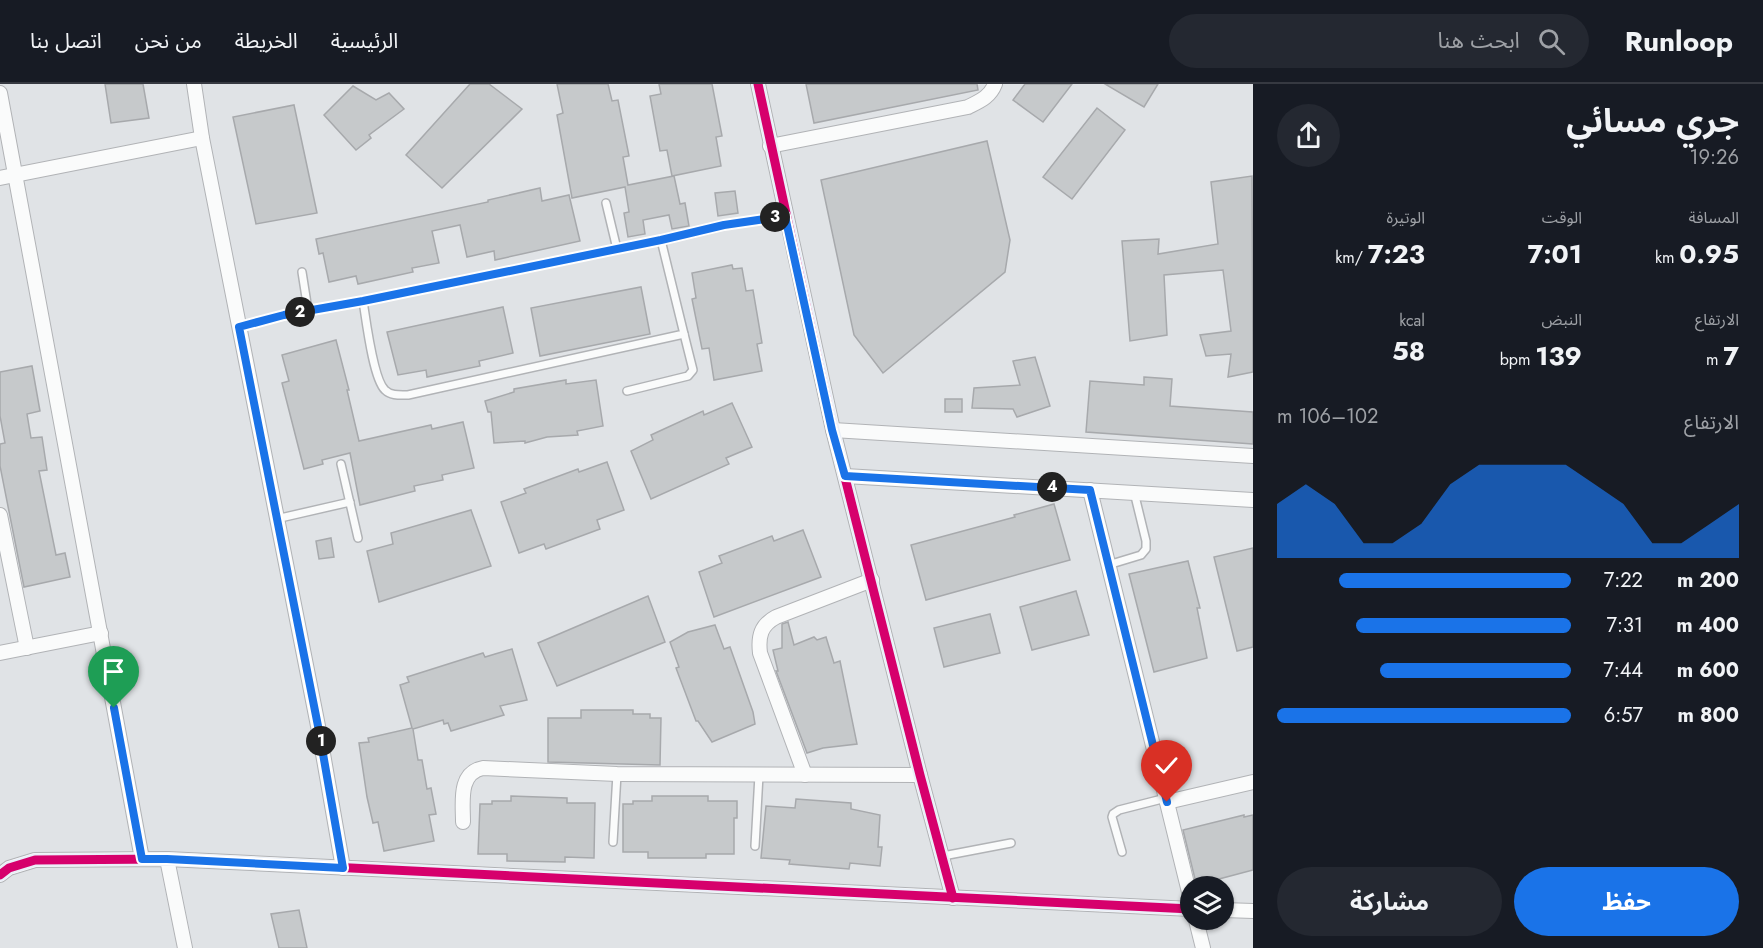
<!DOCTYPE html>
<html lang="ar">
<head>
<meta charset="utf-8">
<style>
  body { margin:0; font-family:Jost,"Noto Sans Arabic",sans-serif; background:#242831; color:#f1f3f6; direction:rtl; height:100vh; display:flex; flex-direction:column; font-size:22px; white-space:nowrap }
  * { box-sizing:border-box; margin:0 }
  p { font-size:20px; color:#9ea1a6 }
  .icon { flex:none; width:33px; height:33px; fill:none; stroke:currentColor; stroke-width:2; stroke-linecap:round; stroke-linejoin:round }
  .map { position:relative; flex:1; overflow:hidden; direction:ltr }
  .side { display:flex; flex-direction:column; background:#171b24; width:510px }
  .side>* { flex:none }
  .buttons { position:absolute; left:1180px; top:792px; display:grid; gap:12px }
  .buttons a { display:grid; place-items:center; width:54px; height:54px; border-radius:50%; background:#171b24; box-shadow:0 2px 4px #0004; font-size:30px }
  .pin { position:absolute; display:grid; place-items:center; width:51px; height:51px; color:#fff; margin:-62px -26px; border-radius:50% 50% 50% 0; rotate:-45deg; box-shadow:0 0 6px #0007 }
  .pin .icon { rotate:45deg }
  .km { position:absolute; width:30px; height:30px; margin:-15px; border-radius:50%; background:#222; color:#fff; font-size:16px; line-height:30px; text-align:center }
  .round { display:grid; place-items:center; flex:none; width:63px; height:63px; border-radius:32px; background:#242831 }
  .headline { display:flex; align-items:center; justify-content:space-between; height:102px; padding:0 24px }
  h1 { font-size:33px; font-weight:700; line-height:45px }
  .figures { display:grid; grid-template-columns:repeat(3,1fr); gap:9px; height:102px; padding:6px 24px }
  .figures div { display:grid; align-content:center }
  .figures b { font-size:26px; font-weight:700 }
  .figures small { font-size:16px; font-weight:400 }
  .figures p { font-size:16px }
  .chart { height:168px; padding:12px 24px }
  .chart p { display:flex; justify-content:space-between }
  .chart svg { width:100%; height:108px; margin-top:6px; fill:#1a73e8; opacity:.7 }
  .primary-button { display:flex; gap:12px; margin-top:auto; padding:12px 24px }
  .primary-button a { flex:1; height:69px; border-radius:36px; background:#1a73e8; color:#fff; font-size:24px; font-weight:700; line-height:69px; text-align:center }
  .primary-button a+a { background:#242831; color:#f1f3f6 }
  ul { padding:0 24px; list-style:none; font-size:20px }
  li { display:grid; grid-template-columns:96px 72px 1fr; align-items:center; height:45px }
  li i { height:15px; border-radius:8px; background:#1a73e8 }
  header { display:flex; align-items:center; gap:36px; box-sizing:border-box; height:84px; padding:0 30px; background:#171b24; border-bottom:2px solid #363941 }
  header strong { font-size:28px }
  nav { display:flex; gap:33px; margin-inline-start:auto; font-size:21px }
  .search { width:420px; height:54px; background:#242831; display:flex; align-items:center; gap:15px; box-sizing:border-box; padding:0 21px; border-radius:33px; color:#9ea1a6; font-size:22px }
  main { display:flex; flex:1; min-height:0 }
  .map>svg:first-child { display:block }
  .building { fill:#c6c9cb; stroke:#a7a9ac; stroke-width:1.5 }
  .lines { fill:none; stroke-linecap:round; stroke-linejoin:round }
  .service-casing { stroke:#b1b3b6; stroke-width:10 }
  .minor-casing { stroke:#b1b3b6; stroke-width:16 }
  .service { stroke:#fafbfb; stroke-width:7 }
  .minor { stroke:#fafbfb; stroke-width:14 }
  .cycleway-casing { stroke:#eaeff8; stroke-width:13 }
  .cycleway { stroke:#d6006c; stroke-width:9 }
  .route-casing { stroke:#fff; stroke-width:12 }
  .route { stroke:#1a73e8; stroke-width:8 }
</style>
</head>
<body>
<header>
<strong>Runloop</strong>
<div class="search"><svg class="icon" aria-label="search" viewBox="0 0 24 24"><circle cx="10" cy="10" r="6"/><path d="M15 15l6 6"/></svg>ابحث هنا</div>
<nav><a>الرئيسية</a><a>الخريطة</a><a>من نحن</a><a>اتصل بنا</a></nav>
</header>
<main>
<section class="side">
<div class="headline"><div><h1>جري مسائي</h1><p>19:26</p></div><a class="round"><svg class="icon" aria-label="share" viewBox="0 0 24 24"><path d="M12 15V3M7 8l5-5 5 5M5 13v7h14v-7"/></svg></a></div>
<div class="figures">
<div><p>المسافة</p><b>0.95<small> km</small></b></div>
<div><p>الوقت</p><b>7:01</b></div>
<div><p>الوتيرة</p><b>7:23<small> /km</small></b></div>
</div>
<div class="figures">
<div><p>الارتفاع</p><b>7<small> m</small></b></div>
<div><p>النبض</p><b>139<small> bpm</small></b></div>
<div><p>kcal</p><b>58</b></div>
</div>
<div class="chart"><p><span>الارتفاع</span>102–106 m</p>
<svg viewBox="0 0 160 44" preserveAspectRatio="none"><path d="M0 44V22L10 14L20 22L30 38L40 38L50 30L60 14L70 6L80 6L90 6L100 6L110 14L120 22L130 38L140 38L150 30L160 22V44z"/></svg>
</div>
<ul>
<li><b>200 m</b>7:22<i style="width:79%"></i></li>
<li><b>400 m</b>7:31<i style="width:73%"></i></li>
<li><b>600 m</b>7:44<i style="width:65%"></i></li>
<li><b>800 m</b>6:57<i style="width:100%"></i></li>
</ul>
<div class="primary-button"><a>حفظ</a><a>مشاركة</a></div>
</section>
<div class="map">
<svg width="1253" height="864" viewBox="0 0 1253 864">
  <rect width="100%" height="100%" fill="#e0e3e6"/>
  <g class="building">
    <path d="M105,0H143L149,34L111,39Z"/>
    <path d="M470,0H489L522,25L442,104L406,71Z"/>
    <path d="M557,0H608L612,17L618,16L629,72L623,73L628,101L674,92L680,120L685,119L689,142L672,145L669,131L643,136L645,150L628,153L624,129L629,128L625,103L572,114L557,31L563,29Z"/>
    <path d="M659,0H712L722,52L716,53L721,82L672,92L667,66L660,67L650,12L661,10Z"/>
    <path d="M806,0H977L978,6L814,39Z"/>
    <path d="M1025,0H1072L1043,38L1013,16Z"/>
    <path d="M1105,0H1158L1144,23Z"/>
    <path d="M353,2L376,16L389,9L404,25L369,51L371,54L356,66L324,31Z"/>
    <path d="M294,21L317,129L256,140L233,33Z"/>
    <path d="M1097,24L1125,46L1072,115L1043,93Z"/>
    <path d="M987,57L1010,156L1005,188L883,289L854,251L821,96Z"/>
    <path d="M1252,92L1253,288L1228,293L1231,270L1206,272L1200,251L1231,247L1223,186L1164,191L1167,251L1130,257L1122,157L1159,155L1158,170L1218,160L1211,98Z"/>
    <path d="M540,104L542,117L569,111L580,157L495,176L494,167L467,173L460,141L432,147L439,179L412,184L413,188L358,200L356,192L329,198L323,169L319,170L316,155L488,118V116Z"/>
    <path d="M735,107L738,129L718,132L715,109Z"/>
    <path d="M732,181L733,185L742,184L746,207L753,206L762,259L757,260L762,287L714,296L709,264L702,265L692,215L696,214L692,189Z"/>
    <path d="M641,203L650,250L540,272L531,224Z"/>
    <path d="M503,223L513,269L479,277L480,282L427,293L426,286L398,291L387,248Z"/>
    <path d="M336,256L349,306H347L359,357L431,341L432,345L463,338L474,384L442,391L443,396L414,402L415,407L360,421L350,369L322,376L323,380L304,385L282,299L289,297L282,271Z"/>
    <path d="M1035,273L1050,322L1017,333L1013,325L972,324L974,304L1020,301L1013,277Z"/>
    <path d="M32,282L40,327L27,330L31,354L42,353L47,386L39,387L56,471L65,469L70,493L24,503L0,382V360L5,359L0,332V288Z"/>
    <path d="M1144,293L1172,295L1170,322L1253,328V360L1086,348L1090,297L1144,301Z"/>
    <path d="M566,296V300L596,296L603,342L577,347L578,351L547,353L525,359V357L494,359L491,328H488L485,317L514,308V305Z"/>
    <rect x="945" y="315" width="17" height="13"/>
    <path d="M732,319L752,363L726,374L729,380L651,415L631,367L653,356L651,351L703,327L704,331Z"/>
    <path d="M607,378L624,426L597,436L600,445L546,465L544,460L519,469L501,418L526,409L524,405L578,385L579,388Z"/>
    <path d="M1054,420L1070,476L926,516L911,461L1015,433L1014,431Z"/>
    <path d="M471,426L491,482L379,518L367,467L393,460L391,449Z"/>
    <path d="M803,446L821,493L714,533L699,488L722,479L719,472L772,452L774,457Z"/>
    <path d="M331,454L334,473L319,475L316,457Z"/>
    <path d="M1253,464V563L1237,567L1214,473Z"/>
    <path d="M1188,477L1200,524H1197L1207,574L1154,588L1129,490Z"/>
    <path d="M1076,507L1089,551L1032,566L1020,523Z"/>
    <path d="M648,512L665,558L557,602L538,559Z"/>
    <path d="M990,530L1000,569L944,583L934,544Z"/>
    <path d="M788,538L794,561L814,553L817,556L826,553L834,579L840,577L857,660L823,664L807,669L776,587H778L773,566L782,564V540Z"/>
    <path d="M715,541L724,565L730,563L753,628L755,640L712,658L698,637H696L676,584L679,583L670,558L688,548Z"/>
    <path d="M512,565L527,616L500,622L504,631L451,647L448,639L444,640L443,636L413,645L418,676H422L427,705L431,704L436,730L429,731L434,757L384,767L378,738L373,739L367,713L359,659L369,658L368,654L412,644L400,601L409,598L407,593L483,569L485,573Z"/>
    <path d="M581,626H633V630H650V634H661L660,681L548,678V634H581Z"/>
    <path d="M511,712L567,714V719H595L594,774L565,773V778L507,777V770H478L480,720H492V717H511Z"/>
    <path d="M652,712H708V717H737V734H734V770H706V774H648V768H623V720H633V717H652Z"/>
    <path d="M796,715L851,719V725L880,731L878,763H882L880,782L850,779L849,785L789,780L790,776L761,774L766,722L795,724Z"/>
    <path d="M1244,731V733L1253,731V786L1200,800L1199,798L1196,799L1183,746Z"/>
    <path d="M299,826L307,864H279L271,830Z"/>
  </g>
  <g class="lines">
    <defs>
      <g id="service">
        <path d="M606,119L617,165"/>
        <path d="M302,188L308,226"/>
        <path d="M363,217C366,235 373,295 385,306C391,312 400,311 408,311L684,250L661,156"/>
        <path d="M239,243L284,231L363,217L661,156L724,141L785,131"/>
        <path d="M627,307L688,292L693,286L684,250"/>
        <path d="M341,380L358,454"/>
        <path d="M276,435L350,418"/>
        <path d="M1108,481L1141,471L1146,465V457L1134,408"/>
        <path d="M613,758L617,690"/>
        <path d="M755,762L759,691"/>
        <path d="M1122,768L1112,733L1113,730L1119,726L1166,714"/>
        <path d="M943,772L1011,759"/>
      </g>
      <g id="minor">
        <path d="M194,0L202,54L319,647L343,784"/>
        <path d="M758,0L833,346L920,691L953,814"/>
        <path d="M0,9L142,775"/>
        <path d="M770,62L968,23C980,17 990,13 995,0"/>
        <path d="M0,94L202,54"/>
        <path d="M833,346L1253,372"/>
        <path d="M845,392L1253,416"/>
        <path d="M1090,406L1191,816"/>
        <path d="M0,431L27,564"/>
        <path d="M0,569L101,549"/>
        <path d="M805,691L760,569C758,552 761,541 776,533L872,496"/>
        <path d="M1167,718L1253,698"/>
        <path d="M463,738C463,718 458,689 483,684L617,690L920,691"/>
        <path d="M167,775L185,864"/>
        <path d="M0,791L9,784L35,776L167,775L1191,825"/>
        <path d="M1224,826L1253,827"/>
        <path d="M1196,836L1203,864"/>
      </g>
    </defs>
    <use href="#service" class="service-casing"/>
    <use href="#minor" class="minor-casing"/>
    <use href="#service" class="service"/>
    <use href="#minor" class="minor"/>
    <defs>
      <g id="cycleway">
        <path d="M758,0L833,346L920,691L953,814"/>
        <path d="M0,791L9,784L35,776L167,775L1191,825"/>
      </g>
    </defs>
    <use href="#cycleway" class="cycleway-casing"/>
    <use href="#cycleway" class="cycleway"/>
  </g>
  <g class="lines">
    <defs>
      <path id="route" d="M114,624L142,775H167L343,784L319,647L239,243L284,231L363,217L661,156L724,141L785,132L832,346L845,392L1090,406L1167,718"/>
    </defs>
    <use href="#route" class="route-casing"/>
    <use href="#route" class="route"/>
  </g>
</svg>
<div class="buttons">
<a><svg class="icon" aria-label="layers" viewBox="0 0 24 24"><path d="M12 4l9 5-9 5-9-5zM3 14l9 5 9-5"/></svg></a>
</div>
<div class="pin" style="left:114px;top:624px;background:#1e9e55"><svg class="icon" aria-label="arrive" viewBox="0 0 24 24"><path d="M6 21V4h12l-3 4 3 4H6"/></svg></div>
<div class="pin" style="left:1167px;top:718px;background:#d93025"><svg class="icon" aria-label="check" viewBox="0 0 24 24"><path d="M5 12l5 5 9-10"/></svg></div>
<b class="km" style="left:321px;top:657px">1</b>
<b class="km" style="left:300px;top:228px">2</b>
<b class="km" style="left:775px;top:133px">3</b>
<b class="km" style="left:1052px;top:403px">4</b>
</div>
</main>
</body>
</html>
